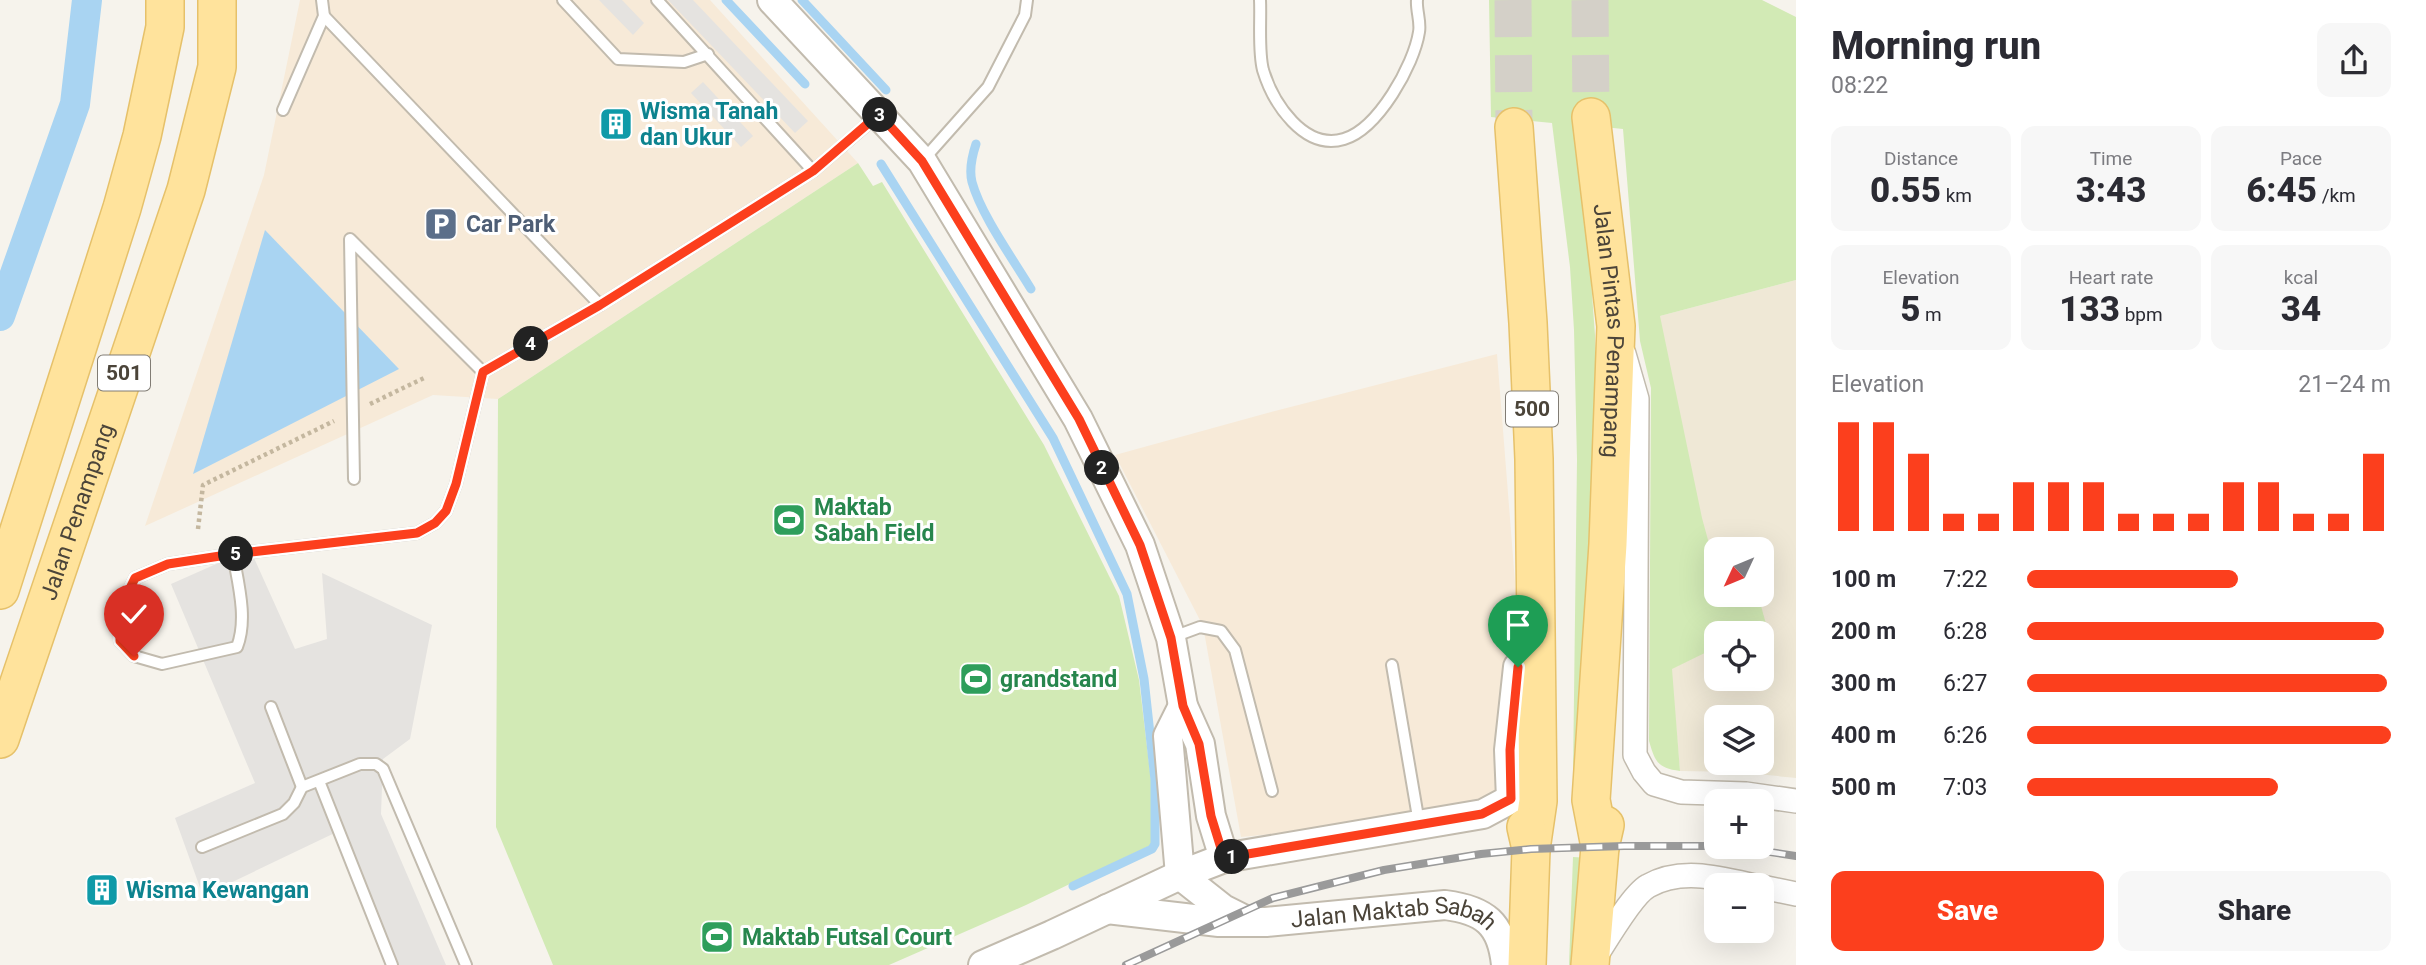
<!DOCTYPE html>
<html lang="en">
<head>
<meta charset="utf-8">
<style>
  body { margin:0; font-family:Roboto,sans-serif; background:#f7f7f7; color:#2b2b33; height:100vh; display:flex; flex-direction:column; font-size:26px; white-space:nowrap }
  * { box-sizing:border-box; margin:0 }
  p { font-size:23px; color:#7c7c81 }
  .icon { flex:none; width:38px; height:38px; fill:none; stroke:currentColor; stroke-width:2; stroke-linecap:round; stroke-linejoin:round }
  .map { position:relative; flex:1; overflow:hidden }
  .side { display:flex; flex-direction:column; background:#fff; width:630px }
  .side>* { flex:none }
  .needle { width:46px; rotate:226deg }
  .tools { position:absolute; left:1704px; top:537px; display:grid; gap:14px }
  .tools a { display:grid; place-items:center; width:70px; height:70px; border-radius:14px; background:#fff; box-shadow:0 7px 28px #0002; font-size:35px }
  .pin { position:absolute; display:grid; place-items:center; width:60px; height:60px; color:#fff; margin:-72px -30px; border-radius:50% 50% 50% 0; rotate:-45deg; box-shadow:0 0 7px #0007 }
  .pin .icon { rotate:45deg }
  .km { position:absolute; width:35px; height:35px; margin:-18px; border-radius:50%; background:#222; color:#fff; font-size:19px; line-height:35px; text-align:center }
  .round { display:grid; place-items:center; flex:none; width:74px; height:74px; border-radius:14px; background:#f7f7f7 }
  .head { display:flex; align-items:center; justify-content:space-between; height:119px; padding:0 35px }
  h1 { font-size:38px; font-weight:800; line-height:52px }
  .stats { display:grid; grid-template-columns:repeat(3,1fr); gap:10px; height:119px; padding:7px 35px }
  .stats div { display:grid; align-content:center; border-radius:14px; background:#f7f7f7; text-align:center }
  .stats b { font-size:35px; font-weight:800 }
  .stats small { font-size:19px; font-weight:400 }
  .stats p { font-size:19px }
  .chart { height:196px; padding:14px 35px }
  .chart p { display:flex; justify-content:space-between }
  .chart svg { width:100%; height:126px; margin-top:7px; stroke:#fc3f1d; stroke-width:6 }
  .cta { display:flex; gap:14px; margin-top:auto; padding:14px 35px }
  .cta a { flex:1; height:80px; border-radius:14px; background:#fc3f1d; color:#fff; font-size:28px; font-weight:800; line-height:80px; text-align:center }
  .cta a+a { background:#f7f7f7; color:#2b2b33 }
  ul { padding:0 35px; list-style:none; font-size:23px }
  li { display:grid; grid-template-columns:112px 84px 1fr; align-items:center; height:52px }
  li i { height:18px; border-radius:9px; background:#fc3f1d }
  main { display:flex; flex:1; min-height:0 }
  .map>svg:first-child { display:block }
  .commercial { fill:#f7ead8 }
  .education { fill:#efe8d6; fill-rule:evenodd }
  .green { fill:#d2eab5 }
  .parking { fill:#e5e3e0 }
  .water { fill:#a9d4f2 }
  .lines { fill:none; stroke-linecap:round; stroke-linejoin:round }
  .stream { stroke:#a9d4f2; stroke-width:9 }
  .canal { stroke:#a9d4f2; stroke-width:30 }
  .primary-tunnel { stroke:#d4d0c8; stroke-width:37; stroke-dasharray:37 18; stroke-linecap:butt }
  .service-casing { stroke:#c2bbae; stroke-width:14 }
  .minor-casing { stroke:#c2bbae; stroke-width:26 }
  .tertiary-casing { stroke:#c2bbae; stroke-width:32 }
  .primary-casing { stroke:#e6c16a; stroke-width:40 }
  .path { stroke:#c4b79f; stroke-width:4.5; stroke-dasharray:3.5 3.5; stroke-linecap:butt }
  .service { stroke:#fff; stroke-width:10 }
  .minor { stroke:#fff; stroke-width:23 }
  .tertiary { stroke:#fff; stroke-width:28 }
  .primary { stroke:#ffe39c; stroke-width:37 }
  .rail-casing { stroke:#9a9a9a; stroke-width:8 }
  .rail { stroke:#fff; stroke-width:5; stroke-dasharray:16; stroke-linecap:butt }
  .route-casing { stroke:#fff; stroke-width:14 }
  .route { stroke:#fc3f1d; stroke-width:9 }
  .labels { text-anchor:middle; stroke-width:6; stroke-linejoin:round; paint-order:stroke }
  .shield { fill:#fff; stroke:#817c74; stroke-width:2 }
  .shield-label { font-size:21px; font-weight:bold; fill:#4b4439 }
  .culture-label { font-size:23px; font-weight:bold; fill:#0d838f; stroke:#fff; text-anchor:start }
  .service-label { font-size:23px; font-weight:bold; fill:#4e5e75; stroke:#fff; text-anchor:start }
  .street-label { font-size:23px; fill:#4b4439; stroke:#fff }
  .leisure-label { font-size:23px; font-weight:bold; fill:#27864d; stroke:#fff; text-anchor:start }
</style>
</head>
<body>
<main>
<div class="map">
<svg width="1796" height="965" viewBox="0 0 1796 965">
  <rect width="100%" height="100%" fill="#f6f3ec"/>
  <g class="commercial">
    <path d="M300,0H710L858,163L498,399L433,395L145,526L264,175Z"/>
    <path d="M1497,354L1527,734L1512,786L1477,804L1380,824L1241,837L1203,626L1115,455L1271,412Z"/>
  </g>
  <path class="education" d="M1796,280V778L1738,772L1680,771L1671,669L1660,316ZM1717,550H1762V595H1717ZM1717,634H1762V679H1717ZM1717,718H1762V763H1717Z"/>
  <g class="green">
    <path d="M1489,0H1762L1796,17V280L1660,316L1702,518L1711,551L1717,550V595H1758L1766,624L1746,633L1717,634V647L1672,669L1680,771C1657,768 1655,761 1649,741L1651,388L1640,341L1623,129L1574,124L1590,267L1595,335L1598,459L1575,780L1573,775L1577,460L1574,330L1570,267L1552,123L1491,117Z"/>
    <path d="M858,163L873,186L882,182L1044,445L1119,596L1139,680L1151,780V845L1026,905L889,965H553L496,827L498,399Z"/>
    <path d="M1573,857L1590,858L1583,965H1569Z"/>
  </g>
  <g class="parking">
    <path d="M599,0H622L644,23L633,35Z"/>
    <path d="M668,0H693L808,121L795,133Z"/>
    <path d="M703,82L753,136L741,147L691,93Z"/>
    <path d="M250,549L295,649L327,639L322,573L432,625L410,739L383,759L381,814L446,965H399L341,830L203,896L175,818L255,783L171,584Z"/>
  </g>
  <path class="water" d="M265,230L399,369L193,474Z"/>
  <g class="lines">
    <g class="stream">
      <path d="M726,0L805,84"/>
      <path d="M802,0L886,90"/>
      <path d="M976,144C972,156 969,170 972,182C981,215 1013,259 1031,289"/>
      <path d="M881,164L1053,438L1127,594L1144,679L1155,780V844L1152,849L1073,886"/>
    </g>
    <path class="canal" d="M0,316L75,104L87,0"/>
    <g class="primary-tunnel">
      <path d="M1513,0L1514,127"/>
      <path d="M1590,0L1591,117"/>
    </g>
    <defs>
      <g id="service">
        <path d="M563,0L618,59L684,62L708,54"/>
        <path d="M657,0L813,171"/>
        <path d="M1260,0C1261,20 1258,51 1263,70C1273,103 1304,151 1344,139C1378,129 1414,65 1419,32C1421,22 1416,10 1417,0"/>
        <path d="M324,16L600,305"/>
        <path d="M283,110L324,16L322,0"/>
        <path d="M924,159L988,87L1025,15L1027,0"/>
        <path d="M354,479L350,239L483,372L600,305L813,171L877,116"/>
        <path d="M233,554C238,583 248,619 237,647L162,664L134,656L120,641V609L135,578L168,564L233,554L417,533L435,523L446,511L456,484L483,372"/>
        <path d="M1173,637L1200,627L1221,631L1235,650L1272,791"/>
        <path d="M1392,665L1419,823"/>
        <path d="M271,707L302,787L360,764H376L383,769L466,965"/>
        <path d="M319,781L392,965"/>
        <path d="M202,847L283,814L294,803L302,787"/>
      </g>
      <g id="minor">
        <path d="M1624,354L1637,399L1635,755L1644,772L1654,784L1681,792L1746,794L1796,801"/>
        <path d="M1762,887L1796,894"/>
        <path d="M1596,956C1606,940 1633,894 1648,886C1681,867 1720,878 1755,886"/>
      </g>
      <g id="tertiary">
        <path d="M772,0L922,161L1078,419L1140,545L1171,638L1183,706L1200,744L1211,816L1224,858"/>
        <path d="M1180,875L1168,736L1183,706"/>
        <path d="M1180,875L1223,909L1245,920"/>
        <path id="s1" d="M1107,909L1219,922H1266L1445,905C1484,910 1502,923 1506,965"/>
        <path d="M983,965L1052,935L1180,875L1224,858L1483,814L1511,799L1509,750L1518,667"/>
      </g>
      <g id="primary">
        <path id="s2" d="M1591,117L1616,326L1608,544L1591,800L1600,847"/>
        <path d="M1514,127L1528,323L1534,459L1538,801L1531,849"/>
        <path d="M0,590L122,208L142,136L165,27V0"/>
        <path id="s3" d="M0,739L186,190L217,67V0"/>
        <path d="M1526,827L1531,849L1527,965"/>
        <path d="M1590,965L1600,847L1605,825"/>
      </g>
    </defs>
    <use href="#service" class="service-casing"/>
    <use href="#minor" class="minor-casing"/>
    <use href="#tertiary" class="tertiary-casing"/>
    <use href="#primary" class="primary-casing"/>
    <g class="path">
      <path d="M370,404L426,377"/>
      <path d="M198,529L203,485L334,421"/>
    </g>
    <use href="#service" class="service"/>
    <use href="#minor" class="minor"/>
    <use href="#tertiary" class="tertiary"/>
    <use href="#primary" class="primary"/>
    <defs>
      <g id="rail">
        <path d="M1738,847L1796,856"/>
        <path d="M1126,965L1273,898L1384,870L1481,854L1531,849L1624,846H1717"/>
      </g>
    </defs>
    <use href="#rail" class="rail-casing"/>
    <use href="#rail" class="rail"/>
  </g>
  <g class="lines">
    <defs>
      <path id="route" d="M134,656L120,641V609L135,578L168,564L233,554L417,533L435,523L446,511L456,484L483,372L600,305L813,171L879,114L922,161L1079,419L1140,545L1171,638L1183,706L1199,744L1211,816L1224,858L1482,814L1511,799L1510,750L1518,667"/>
    </defs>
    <use href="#route" class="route-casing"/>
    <use href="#route" class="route"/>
  </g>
  <defs>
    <symbol id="building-square" viewBox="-11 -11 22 22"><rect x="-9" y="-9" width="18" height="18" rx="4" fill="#0f9aa8" stroke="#fff"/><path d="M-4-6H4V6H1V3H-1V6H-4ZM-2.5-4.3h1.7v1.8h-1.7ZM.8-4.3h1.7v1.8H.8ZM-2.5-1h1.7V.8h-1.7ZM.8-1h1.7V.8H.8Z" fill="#fff"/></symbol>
    <symbol id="parking-square" viewBox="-11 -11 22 22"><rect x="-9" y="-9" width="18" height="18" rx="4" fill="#5c6f8a" stroke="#fff"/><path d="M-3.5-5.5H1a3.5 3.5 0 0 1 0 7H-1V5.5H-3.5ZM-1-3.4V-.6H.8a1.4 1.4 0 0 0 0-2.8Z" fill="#fff"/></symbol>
    <symbol id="stadium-square" viewBox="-11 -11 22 22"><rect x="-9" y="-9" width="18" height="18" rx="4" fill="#2e9e5b" stroke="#fff"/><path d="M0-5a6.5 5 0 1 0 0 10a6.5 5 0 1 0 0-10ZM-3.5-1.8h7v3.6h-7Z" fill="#fff"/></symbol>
  </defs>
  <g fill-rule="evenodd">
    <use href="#building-square" x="597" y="105" width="38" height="38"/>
    <use href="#parking-square" x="422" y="205" width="38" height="38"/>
    <use href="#stadium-square" x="770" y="501" width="38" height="38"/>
    <use href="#stadium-square" x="957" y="660" width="38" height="38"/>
    <use href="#building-square" x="83" y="871" width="38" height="38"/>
    <use href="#stadium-square" x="698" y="918" width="38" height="38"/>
  </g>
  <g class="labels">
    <g class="shield">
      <rect x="98" y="355.5" width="52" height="35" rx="5"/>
      <rect x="1506" y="391.5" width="52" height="35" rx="5"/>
    </g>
    <g class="shield-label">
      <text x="124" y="380">501</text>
      <text x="1532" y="416">500</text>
    </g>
    <g class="culture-label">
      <text x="640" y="119">Wisma Tanah<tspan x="640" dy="26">dan Ukur</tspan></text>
      <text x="126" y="898">Wisma Kewangan</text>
    </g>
    <g class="service-label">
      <text x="466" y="232">Car Park</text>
    </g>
    <g class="street-label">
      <text dy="8" stroke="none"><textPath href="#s2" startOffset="215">Jalan Pintas Penampang</textPath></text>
      <text dy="8" stroke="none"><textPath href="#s3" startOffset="240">Jalan Penampang</textPath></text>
      <text dy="8" stroke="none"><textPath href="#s1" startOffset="289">Jalan Maktab Sabah</textPath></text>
    </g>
    <g class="leisure-label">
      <text x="814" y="515">Maktab<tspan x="814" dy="26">Sabah Field</tspan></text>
      <text x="1000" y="687">grandstand</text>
      <text x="742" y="945">Maktab Futsal Court</text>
    </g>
  </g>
</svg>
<div class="tools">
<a><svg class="needle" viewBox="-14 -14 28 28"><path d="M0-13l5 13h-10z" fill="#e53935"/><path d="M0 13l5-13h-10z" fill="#7c7c81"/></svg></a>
<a><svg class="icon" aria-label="locate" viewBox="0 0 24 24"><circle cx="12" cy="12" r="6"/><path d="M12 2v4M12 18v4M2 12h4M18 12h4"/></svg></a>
<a><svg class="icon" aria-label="layers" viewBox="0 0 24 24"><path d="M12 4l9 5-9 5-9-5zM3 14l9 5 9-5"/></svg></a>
<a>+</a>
<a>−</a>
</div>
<div class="pin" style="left:1518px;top:667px;background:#1e9e55"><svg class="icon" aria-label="arrive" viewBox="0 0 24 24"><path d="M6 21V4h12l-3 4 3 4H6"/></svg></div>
<div class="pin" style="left:134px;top:656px;background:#d93025"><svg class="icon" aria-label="check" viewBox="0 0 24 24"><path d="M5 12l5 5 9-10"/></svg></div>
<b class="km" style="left:1232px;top:857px">1</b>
<b class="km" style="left:1102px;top:468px">2</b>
<b class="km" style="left:880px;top:115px">3</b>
<b class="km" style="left:531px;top:344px">4</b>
<b class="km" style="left:236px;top:554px">5</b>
</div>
<section class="side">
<div class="head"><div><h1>Morning run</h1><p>08:22</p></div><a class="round"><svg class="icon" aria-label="share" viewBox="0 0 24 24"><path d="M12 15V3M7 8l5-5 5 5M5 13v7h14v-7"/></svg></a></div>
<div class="stats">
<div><p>Distance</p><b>0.55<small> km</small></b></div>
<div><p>Time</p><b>3:43</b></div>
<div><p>Pace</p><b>6:45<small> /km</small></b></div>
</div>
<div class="stats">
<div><p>Elevation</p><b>5<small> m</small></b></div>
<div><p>Heart rate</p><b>133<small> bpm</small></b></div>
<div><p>kcal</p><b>34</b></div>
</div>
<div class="chart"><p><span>Elevation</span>21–24 m</p>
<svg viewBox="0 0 160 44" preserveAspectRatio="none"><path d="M5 44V6M15 44V6M25 44V17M35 44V38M45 44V38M55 44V27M65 44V27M75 44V27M85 44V38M95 44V38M105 44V38M115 44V27M125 44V27M135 44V38M145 44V38M155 44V17"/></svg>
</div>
<ul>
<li><b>100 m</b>7:22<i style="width:58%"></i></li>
<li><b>200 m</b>6:28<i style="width:98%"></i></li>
<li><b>300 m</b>6:27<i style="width:99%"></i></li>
<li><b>400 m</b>6:26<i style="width:100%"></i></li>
<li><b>500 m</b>7:03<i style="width:69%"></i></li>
</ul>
<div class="cta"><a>Save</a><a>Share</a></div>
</section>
</main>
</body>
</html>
